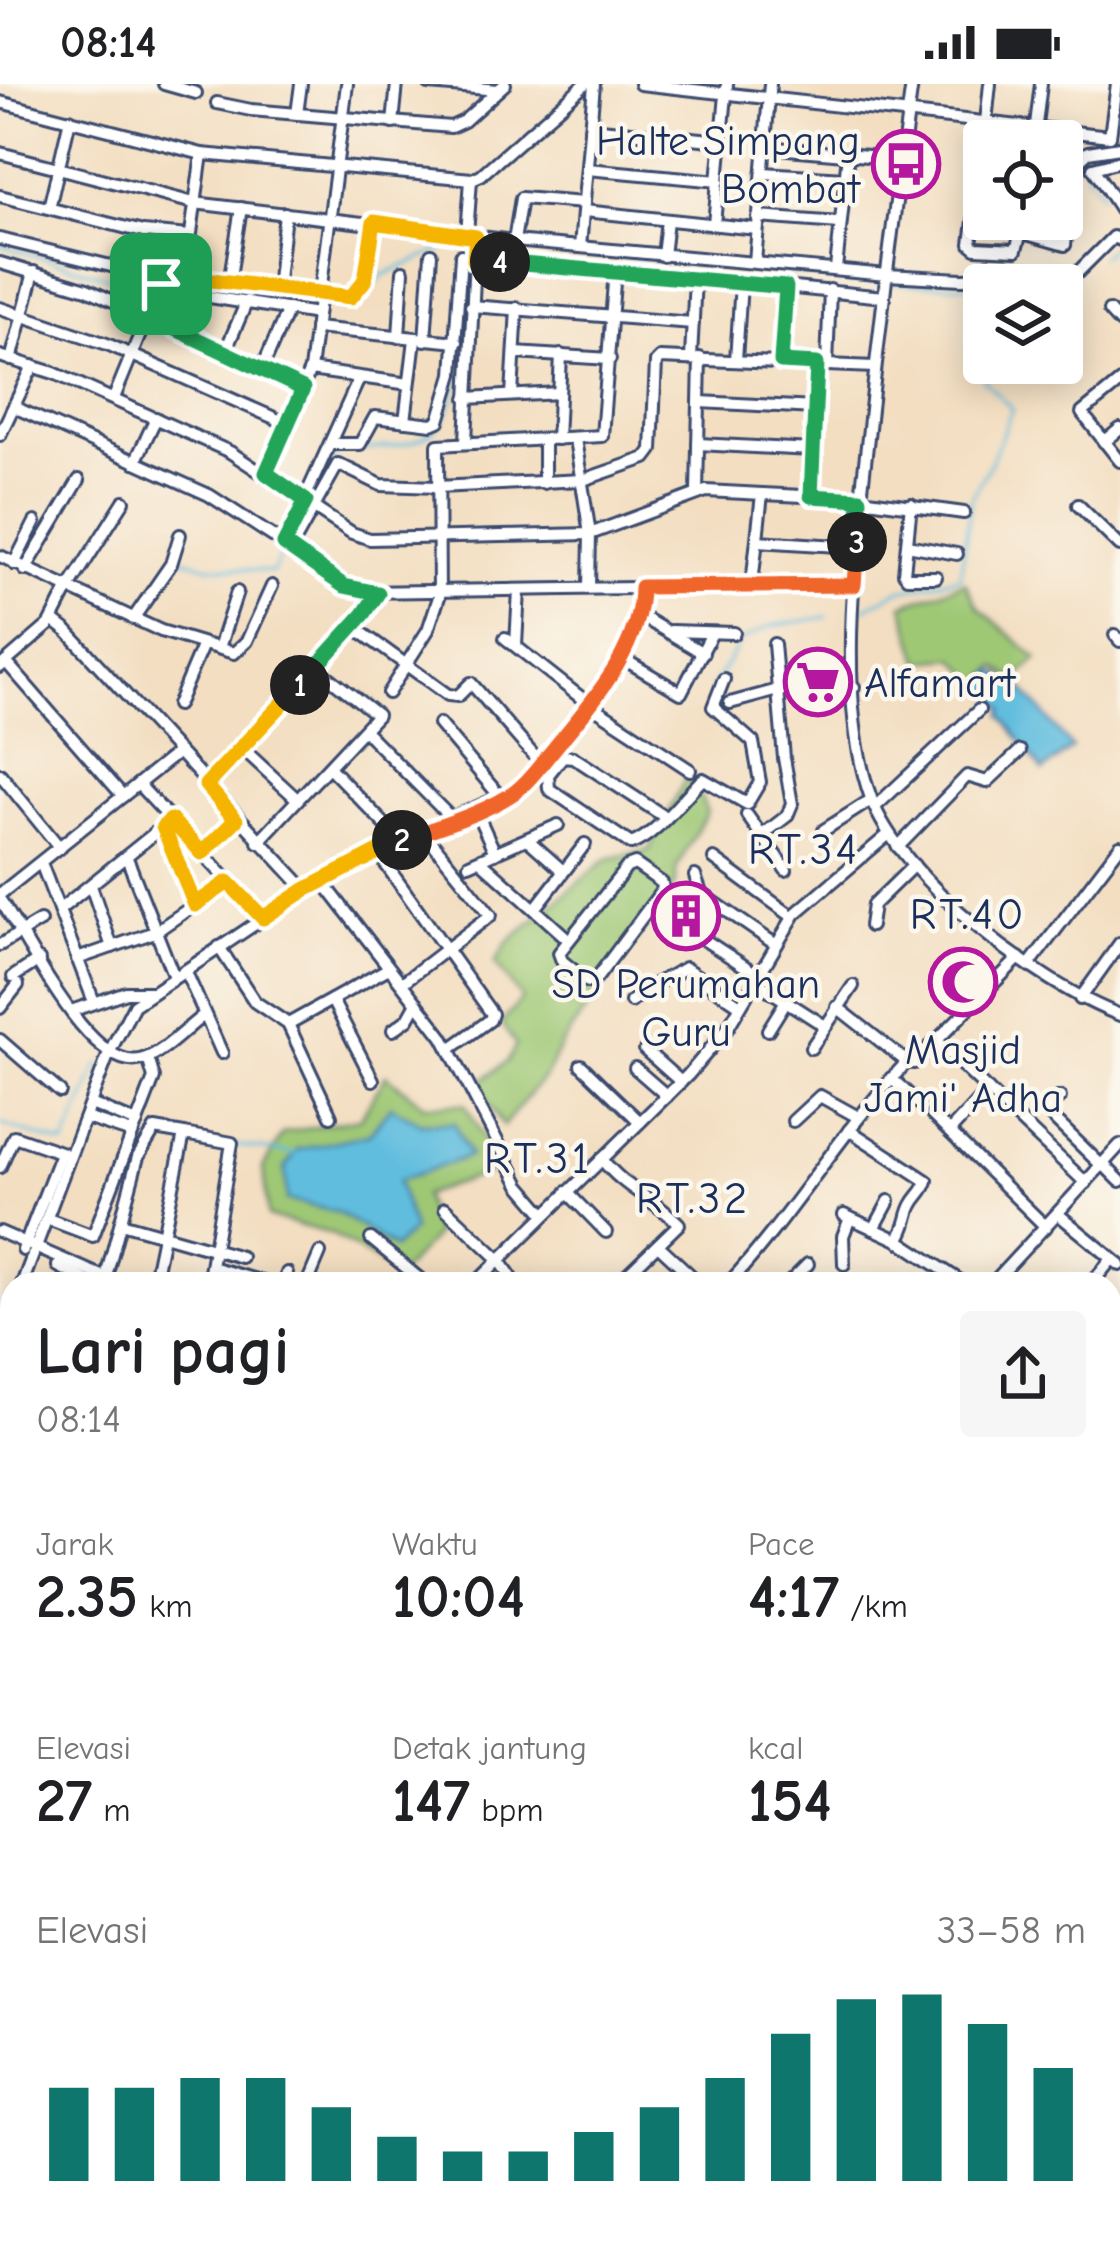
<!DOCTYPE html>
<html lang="id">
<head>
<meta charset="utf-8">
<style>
  body { margin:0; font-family:"Comic Neue",sans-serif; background:#f6f6f6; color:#202124; height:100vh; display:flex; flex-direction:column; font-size:45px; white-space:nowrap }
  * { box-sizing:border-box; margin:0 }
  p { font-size:39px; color:#757577 }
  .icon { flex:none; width:66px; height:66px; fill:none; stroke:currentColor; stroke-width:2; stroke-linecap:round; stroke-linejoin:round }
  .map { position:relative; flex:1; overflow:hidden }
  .panel { position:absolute; left:0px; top:1188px; width:1122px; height:975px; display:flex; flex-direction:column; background:#fff; border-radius:36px 36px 0 0; box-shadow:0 6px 30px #0003 }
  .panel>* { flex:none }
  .buttons { position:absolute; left:963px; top:36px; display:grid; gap:24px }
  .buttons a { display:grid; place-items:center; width:120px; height:120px; border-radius:12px; background:#fff; box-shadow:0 6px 30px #0003; font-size:60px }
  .pin { position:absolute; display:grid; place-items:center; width:102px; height:102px; color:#fff; margin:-51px; border-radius:24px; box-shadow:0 6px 18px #0006 }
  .km { position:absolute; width:60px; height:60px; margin:-30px; border-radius:50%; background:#222; color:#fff; font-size:33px; line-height:60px; text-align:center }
  .round { display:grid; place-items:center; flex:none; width:126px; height:126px; border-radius:12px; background:#f6f6f6 }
  .summary { display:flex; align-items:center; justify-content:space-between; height:204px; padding:0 36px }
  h1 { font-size:66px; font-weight:700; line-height:90px }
  .figures { display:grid; grid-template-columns:repeat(3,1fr); gap:18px; height:204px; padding:12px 36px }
  .figures div { display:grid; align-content:center }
  .figures b { font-size:60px; font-weight:700 }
  .figures small { font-size:33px; font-weight:400 }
  .figures p { font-size:33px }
  .chart { height:336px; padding:24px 36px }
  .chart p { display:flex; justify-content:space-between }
  .chart svg { width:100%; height:216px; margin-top:12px; stroke:#0f766e; stroke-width:6 }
  .status { display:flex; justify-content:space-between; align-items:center; height:84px; padding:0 60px; background:#fff; direction:ltr }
  .status svg { height:33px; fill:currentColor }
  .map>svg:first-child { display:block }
  .green { fill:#9fc874; stroke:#5d7c69; stroke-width:3 }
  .water { fill:#60bdde; stroke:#3e769e; stroke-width:3 }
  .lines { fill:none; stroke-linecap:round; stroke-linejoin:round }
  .stream { stroke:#60bdde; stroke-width:3 }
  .minor-casing { stroke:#3b496d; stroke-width:16 }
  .minor { stroke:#fff; stroke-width:10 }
  .split-1-casing { stroke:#fff; stroke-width:24 }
  .split-2-casing { stroke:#fff; stroke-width:24 }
  .split-3-casing { stroke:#fff; stroke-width:24 }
  .split-4-casing { stroke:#fff; stroke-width:24 }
  .split-5-casing { stroke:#fff; stroke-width:24 }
  .split-1 { stroke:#22a559; stroke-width:15 }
  .split-2 { stroke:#f5b400; stroke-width:15 }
  .split-3 { stroke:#f0652b; stroke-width:15 }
  .split-4 { stroke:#22a559; stroke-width:15 }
  .split-5 { stroke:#f5b400; stroke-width:15 }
  .labels { text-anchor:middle; stroke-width:9; stroke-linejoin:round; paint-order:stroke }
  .poi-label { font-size:42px; fill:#1b2f5e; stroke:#fbf7ec }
  .neighbourhood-label { font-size:45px; letter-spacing:3px; fill:#1b2f5e; stroke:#fbf7ec }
</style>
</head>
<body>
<div class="status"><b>08:14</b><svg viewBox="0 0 49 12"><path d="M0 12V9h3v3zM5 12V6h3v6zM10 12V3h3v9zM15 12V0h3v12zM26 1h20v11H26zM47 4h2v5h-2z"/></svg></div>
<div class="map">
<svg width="1120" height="2161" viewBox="0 0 1120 2161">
  <rect width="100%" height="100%" fill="#fbf7ec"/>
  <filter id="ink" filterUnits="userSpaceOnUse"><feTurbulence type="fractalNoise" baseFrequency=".00833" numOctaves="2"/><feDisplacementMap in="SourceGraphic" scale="24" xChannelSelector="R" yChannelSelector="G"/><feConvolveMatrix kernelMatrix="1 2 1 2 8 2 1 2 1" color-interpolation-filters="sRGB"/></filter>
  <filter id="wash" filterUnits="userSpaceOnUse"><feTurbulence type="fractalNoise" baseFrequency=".004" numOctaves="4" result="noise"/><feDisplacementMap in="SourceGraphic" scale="48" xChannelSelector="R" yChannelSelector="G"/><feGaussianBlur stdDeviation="2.7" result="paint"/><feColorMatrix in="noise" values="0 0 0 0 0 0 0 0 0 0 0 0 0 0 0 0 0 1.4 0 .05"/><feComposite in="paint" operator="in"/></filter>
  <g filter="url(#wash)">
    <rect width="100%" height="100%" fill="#f3dec1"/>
    <g class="green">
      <path d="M965,498L978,523L1038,575L1015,596L997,583L980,599L955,574L920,577L903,521Z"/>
      <path d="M689,688L707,728L676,785V799L560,962L548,988L503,1042L476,1000L508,977L516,961L501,940L522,915L495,879L507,859L607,775L649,766Z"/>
      <path d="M386,991L424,1021L465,1020L500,1085L423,1111L436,1150L399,1191L332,1150L268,1133L263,1084L283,1049L360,1034Z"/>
    </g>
    <g class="water">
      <path d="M995,587L1012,600L1020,601L1072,664L1043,687L1002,631L1005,626L982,602Z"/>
      <path d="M391,1022L420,1039H454L470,1072L398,1097L413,1146L394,1164L339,1129L287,1116L285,1084L297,1066L369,1050Z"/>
    </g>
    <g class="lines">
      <g class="stream">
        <path d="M1095,78L1088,80L1086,89L1104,110"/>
        <path d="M0,161L112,194L158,195L314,215"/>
        <path d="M1101,172L1116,158"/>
        <path d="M890,199L984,202"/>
        <path d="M995,201L1076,194"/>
        <path d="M974,204L977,226L984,235"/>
        <path d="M323,216L355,220L383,191L461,158L880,198"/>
        <path d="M312,416L338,368C422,361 455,361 460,267"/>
        <path d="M176,472L202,481L272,488L284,466"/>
        <path d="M865,524L897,507L960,493L971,414L991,378L1012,325L984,296L999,279"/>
        <path d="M711,606L740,557L771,542L827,533"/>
        <path d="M0,1040L65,1061L99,981"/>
        <path d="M233,1061L295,1070"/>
      </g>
    </g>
  </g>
  <g filter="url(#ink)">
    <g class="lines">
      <defs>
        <g id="minor">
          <path d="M164,0L196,9"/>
          <path d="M429,0L498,6"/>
          <path d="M640,0L1110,52L1117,0"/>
          <path d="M912,0C896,114 881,229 869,344C857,451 834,613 871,714C901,797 1040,901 1120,931"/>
          <path d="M0,18L202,70L472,95L481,91L585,0"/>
          <path d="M217,19L251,26L451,43L464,37L505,0"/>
          <path d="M297,30L301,0"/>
          <path d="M393,39L397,0"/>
          <path d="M590,44L722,57"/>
          <path d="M984,57L990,0"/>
          <path d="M1034,57L1041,0"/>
          <path d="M984,60L971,160L976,164L1016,166L1025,135"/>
          <path d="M765,63L902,75"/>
          <path d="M0,69L194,119L514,157L887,191L962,195L1068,191L1078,188L1113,153L1120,156"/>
          <path d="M1120,77L1093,84L1120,125"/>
          <path d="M587,85L719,97"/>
          <path d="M763,89L845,94"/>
          <path d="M0,112L143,148L190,152"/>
          <path d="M49,124L70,35"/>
          <path d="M584,127L757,145"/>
          <path d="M758,133L840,139"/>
          <path d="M714,140L727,0"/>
          <path d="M1023,149L1065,161L1077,78L1088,68L1120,63"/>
          <path d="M467,151L471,95"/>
          <path d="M0,155L123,185L351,213L365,197L374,138"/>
          <path d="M514,157L521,114L584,119"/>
          <path d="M580,163L594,0"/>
          <path d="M663,172L667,136"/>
          <path d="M461,175L615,186L884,213"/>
          <path d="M755,178L770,0"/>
          <path d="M0,179L87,205L303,305"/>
          <path d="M836,185L848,70"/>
          <path d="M185,193L202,70"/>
          <path d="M229,199L241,124"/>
          <path d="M159,205L317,230"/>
          <path d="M277,206L285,129"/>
          <path d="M471,222L693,239"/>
          <path d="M0,224L107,260L288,340"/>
          <path d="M1109,227L1120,239"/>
          <path d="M315,244L457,258"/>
          <path d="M187,251L204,211"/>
          <path d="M399,253L403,187"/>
          <path d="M425,256L431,170"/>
          <path d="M225,268L247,217"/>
          <path d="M515,269L610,275"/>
          <path d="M0,272L54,289L230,368L352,449L370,455L590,450L706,407L861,415L964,429"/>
          <path d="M691,274L695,194"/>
          <path d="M11,276L34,188"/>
          <path d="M736,276L741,199"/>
          <path d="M781,278L786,203"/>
          <path d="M827,281L830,206"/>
          <path d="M262,285L288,225"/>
          <path d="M310,286L409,300"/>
          <path d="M1120,298L1082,329L1120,377"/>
          <path d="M512,311L517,224"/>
          <path d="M114,314L161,199"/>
          <path d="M467,314L559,309"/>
          <path d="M700,318L815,324"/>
          <path d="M14,323L209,411L359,508L853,501"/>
          <path d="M405,337L415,255"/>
          <path d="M0,351L33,282"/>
          <path d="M557,355L561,271"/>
          <path d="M575,355L590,450L589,504"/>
          <path d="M466,357L476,153"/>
          <path d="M1104,358L1120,345"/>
          <path d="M330,360H360L375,333L432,340L439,337L453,290L461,171"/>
          <path d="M698,360L813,366"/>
          <path d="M135,378L156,334"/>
          <path d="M266,389L310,286L347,0"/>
          <path d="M544,399V356"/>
          <path d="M697,408L700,274"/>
          <path d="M811,412L817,280"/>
          <path d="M911,420L904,489L907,493H936"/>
          <path d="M1078,421L1120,462"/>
          <path d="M757,457L856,463"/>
          <path d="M284,460L359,295"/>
          <path d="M907,461L957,470"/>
          <path d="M291,464L338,380L381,401L437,403L583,396L646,374L652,366L656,278L660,274L875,283"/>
          <path d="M0,472L161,547L234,569L247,557L272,502"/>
          <path d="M14,480L35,438"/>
          <path d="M25,486L79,396"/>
          <path d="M752,500L762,410"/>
          <path d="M639,531L703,569"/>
          <path d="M133,535L171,480L180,451"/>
          <path d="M53,536L67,547L306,806"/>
          <path d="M354,543L448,611L458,612L471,599L541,680"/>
          <path d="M671,547L734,549"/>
          <path d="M1115,551L1120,557"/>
          <path d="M505,554L589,620L690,686"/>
          <path d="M516,561L519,506"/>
          <path d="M219,564L237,508"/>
          <path d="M620,573L681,609L712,549"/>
          <path d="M6,578L123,712"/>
          <path d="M0,583L50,540L68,505L124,417"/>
          <path d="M388,609L428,546L439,513L438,361L602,352L615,186"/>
          <path d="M730,619L778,606L854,603"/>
          <path d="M177,621L203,560"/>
          <path d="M439,640L502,715"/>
          <path d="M365,647L453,736"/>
          <path d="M242,664L297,715"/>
          <path d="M329,683L401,757"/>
          <path d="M0,690L60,764"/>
          <path d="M138,700L263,834"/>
          <path d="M205,701L354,543L378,509"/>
          <path d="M875,723L979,626"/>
          <path d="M476,727L495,769"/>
          <path d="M747,731L786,786"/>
          <path d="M665,733L573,673L563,672L548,691L549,705L631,760C658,750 681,715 703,695L747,720L760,698L753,658L713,623L724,595"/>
          <path d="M163,743L195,821"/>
          <path d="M824,746L871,716"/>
          <path d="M761,752L787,732L792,720L784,674L774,560"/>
          <path d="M527,755L563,787"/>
          <path d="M258,758L377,631L316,583"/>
          <path d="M898,763L967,692L987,698L1020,667"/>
          <path d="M202,768L237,736"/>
          <path d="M377,768L492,930L490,936L450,965"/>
          <path d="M127,774L174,893"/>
          <path d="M714,775L793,833"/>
          <path d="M480,776L569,856"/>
          <path d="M41,779L94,918"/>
          <path d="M469,780L558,741"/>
          <path d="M635,780L662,799L663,805L596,895L588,898L562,877L559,869L627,783Z"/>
          <path d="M695,792L701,809L775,860"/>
          <path d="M323,798L443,953L520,1101L544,1129"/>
          <path d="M91,802L112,863"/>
          <path d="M0,810L177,669"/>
          <path d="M0,816C27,852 90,992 143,975C164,969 186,944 204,931"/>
          <path d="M535,825L585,760"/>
          <path d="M59,826L171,736"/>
          <path d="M662,828L758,891"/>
          <path d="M870,842L873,821L914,781"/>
          <path d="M0,861L40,837"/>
          <path d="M219,863L255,918L288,940L331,1032"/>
          <path d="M77,875L155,848L228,798"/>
          <path d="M1029,881L1120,762"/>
          <path d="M185,886L222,969"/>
          <path d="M13,893L39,876"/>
          <path d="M402,899L491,831L424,748"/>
          <path d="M764,903L825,942"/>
          <path d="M1080,915L1120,859"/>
          <path d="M332,916L373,996"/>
          <path d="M631,918C648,902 664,896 685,884L740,921"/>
          <path d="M837,923L907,978"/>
          <path d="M0,924L18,901"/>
          <path d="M71,927L126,908H152"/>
          <path d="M288,940L389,884"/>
          <path d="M393,946L408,935L417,919"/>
          <path d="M768,946L786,917"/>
          <path d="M0,956L60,1008"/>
          <path d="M936,957L1086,1099"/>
          <path d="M811,964L853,902"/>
          <path d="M645,966L681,998"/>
          <path d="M581,981L640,1038"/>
          <path d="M635,984L667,1012"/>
          <path d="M891,994L918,1019"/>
          <path d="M1060,1013L1050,1022V1031L1102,1082"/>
          <path d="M91,1020L137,1039"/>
          <path d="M932,1031L1046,1143"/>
          <path d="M86,1034L132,1049"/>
          <path d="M793,1037L820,1012L858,1033"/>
          <path d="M849,1046L927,1097C924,1108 917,1111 912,1121C906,1132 908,1142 898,1156"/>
          <path d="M950,1047L988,1006"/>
          <path d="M602,1075C622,1103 656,1116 679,1140L617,1200"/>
          <path d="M1103,1080L1120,1097"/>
          <path d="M0,1083L14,1052L63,1069"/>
          <path d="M567,1108L606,1148"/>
          <path d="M445,1124L499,1175L516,1200"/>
          <path d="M1058,1130L1120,1181"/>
          <path d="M844,1131L898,1156L965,1200"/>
          <path d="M48,1135L93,1152L154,994L148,974"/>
          <path d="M121,1139L241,1173"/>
          <path d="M874,1145L889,1117"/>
          <path d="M0,1148L106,1194"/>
          <path d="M371,1155L426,1200"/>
          <path d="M658,1161L700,1200"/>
          <path d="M35,1165L109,969L134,921L306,806L391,761L520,704L589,620L620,573L638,536L641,503"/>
          <path d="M23,1166L61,1069"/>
          <path d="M844,1180L843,1152L850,1134"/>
          <path d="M58,1182L93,1200"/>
          <path d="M211,1183L270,1200"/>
          <path d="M22,1200L33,1171"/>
          <path d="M104,1200L138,1073L155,1045L184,1050"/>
          <path d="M153,1200L184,1050L232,1059L208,1200"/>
          <path d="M284,1200L287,1189"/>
          <path d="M317,1200L309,1195L320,1169"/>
          <path d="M475,1200L688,991L727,945L795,830L889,750"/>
          <path d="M728,1200C793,1130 841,1047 907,978L914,979L1019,874"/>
          <path d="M788,1200L808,1180"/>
          <path d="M992,1200L1120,1061"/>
          <path d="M1091,1200L1112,1175"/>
          <path d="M1110,1255L1120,1243"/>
          <path d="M0,1268L12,1227"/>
          <path d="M0,1278L12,1281"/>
          <path d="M1110,1295L1120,1298"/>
          <path d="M1110,1328L1120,1313"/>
          <path d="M1110,1386L1120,1369"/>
          <path d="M0,1424L12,1455"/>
          <path d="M1110,1433L1120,1438"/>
          <path d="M1118,1454L1120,1450"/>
          <path d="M0,1499L12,1528"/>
          <path d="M0,1574L12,1566"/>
          <path d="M1110,1577L1120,1559"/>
          <path d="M1110,1583L1120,1590"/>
          <path d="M1110,1659L1120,1665"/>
          <path d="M0,1669L12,1701"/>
          <path d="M1120,1683L1113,1695L1120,1704"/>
          <path d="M0,1726L12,1725"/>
          <path d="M0,1854L12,1867"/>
          <path d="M0,1903L12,1918"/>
          <path d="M0,1989L2,1987"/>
          <path d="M0,2054L12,2044"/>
          <path d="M1110,2117L1120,2129"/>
          <path d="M1110,2143L1117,2141L1120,2145"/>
          <path d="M0,2150L12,2136"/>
          <path d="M97,2151L109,2161"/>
          <path d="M239,2151L242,2161"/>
          <path d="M284,2151L321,2161"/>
          <path d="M486,2151L488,2156"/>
          <path d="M513,2151L516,2159"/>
          <path d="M576,2151L585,2161"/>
          <path d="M626,2151L633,2161"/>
          <path d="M770,2151L778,2161"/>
          <path d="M903,2151L910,2161"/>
          <path d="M979,2151L987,2161"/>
          <path d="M1051,2151L1059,2161"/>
          <path d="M1095,2155L1101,2151"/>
          <path d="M69,2161L78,2151"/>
          <path d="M141,2161L150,2151"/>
          <path d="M202,2161L210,2152"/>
          <path d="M261,2161L271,2151"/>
          <path d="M717,2161L728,2151"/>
          <path d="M745,2161L755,2151"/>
          <path d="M863,2161L876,2151"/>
        </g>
      </defs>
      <use href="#minor" class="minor-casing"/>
      <use href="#minor" class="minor"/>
    </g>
  </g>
  <g class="lines" filter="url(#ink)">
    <defs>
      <path id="split-1" d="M161,200L148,232L303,305L266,389L306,417L284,460L344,502L378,509L364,530L300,601"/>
      <path id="split-2" d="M300,601L206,701L236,736L202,769L171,736L163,743L195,821L228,798L263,834L305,806L402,756"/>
      <path id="split-3" d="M402,756C438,742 484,730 515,708C530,697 541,680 553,666C590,620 641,566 641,503L854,501L857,458"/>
      <path id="split-4" d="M500,178L786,203L781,278L817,280L811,412L860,415L857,458"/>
      <path id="split-5" d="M161,200L163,190L351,213L365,196L374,138L476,153L474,176L500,178"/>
    </defs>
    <use href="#split-1" class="split-1-casing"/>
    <use href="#split-2" class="split-2-casing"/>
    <use href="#split-3" class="split-3-casing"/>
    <use href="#split-4" class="split-4-casing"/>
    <use href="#split-5" class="split-5-casing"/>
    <use href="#split-1" class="split-1"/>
    <use href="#split-2" class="split-2"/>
    <use href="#split-3" class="split-3"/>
    <use href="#split-4" class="split-4"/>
    <use href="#split-5" class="split-5"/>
  </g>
  <defs>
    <symbol id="bus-ring" viewBox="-11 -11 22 22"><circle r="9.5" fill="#fbf7ec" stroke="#b5179e" stroke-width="1.5"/><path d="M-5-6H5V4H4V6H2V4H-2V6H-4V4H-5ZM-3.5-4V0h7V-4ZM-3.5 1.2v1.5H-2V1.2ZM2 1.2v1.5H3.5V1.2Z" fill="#b5179e"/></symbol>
    <symbol id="supermarket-ring" viewBox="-11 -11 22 22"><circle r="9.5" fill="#fbf7ec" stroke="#b5179e" stroke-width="1.5"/><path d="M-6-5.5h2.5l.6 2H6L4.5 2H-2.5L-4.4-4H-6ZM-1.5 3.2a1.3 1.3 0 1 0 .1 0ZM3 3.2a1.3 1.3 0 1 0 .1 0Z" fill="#b5179e"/></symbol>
    <symbol id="building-ring" viewBox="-11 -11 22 22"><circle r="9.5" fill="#fbf7ec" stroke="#b5179e" stroke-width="1.5"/><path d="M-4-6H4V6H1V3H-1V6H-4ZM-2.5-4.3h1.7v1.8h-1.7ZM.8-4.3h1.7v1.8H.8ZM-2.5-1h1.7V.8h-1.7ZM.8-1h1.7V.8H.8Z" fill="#b5179e"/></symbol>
    <symbol id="mosque-ring" viewBox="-11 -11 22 22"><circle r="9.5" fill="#fbf7ec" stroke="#b5179e" stroke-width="1.5"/><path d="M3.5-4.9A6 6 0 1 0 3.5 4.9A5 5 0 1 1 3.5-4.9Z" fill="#b5179e"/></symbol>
  </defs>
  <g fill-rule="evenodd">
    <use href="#bus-ring" x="868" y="42" width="76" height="76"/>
    <use href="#supermarket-ring" x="780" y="560" width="76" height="76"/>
    <use href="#building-ring" x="648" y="794" width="76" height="76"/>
    <use href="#mosque-ring" x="925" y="860" width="76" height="76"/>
  </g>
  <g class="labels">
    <g class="poi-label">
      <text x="860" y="71" text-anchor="end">Halte Simpang<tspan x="860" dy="48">Bombat</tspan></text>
      <text x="864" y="613" text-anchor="start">Alfamart</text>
      <text x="686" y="914">SD Perumahan<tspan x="686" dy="48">Guru</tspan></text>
      <text x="963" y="980">Masjid<tspan x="963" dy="48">Jami' Adha</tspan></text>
    </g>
    <g class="neighbourhood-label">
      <text x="804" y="780">RT.34</text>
      <text x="968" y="845">RT.40</text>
      <text x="538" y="1089">RT.31</text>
      <text x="693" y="1129">RT.32</text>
    </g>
  </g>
</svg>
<div class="buttons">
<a><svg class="icon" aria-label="locate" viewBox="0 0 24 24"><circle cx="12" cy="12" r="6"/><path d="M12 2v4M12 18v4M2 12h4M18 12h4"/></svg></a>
<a><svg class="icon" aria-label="layers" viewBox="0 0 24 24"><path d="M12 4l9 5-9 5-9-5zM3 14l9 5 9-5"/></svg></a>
</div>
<div class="pin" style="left:161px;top:200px;background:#1e9e55"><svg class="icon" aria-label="arrive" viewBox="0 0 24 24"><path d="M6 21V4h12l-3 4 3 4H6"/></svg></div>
<b class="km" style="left:300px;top:601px">1</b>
<b class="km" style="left:402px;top:756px">2</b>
<b class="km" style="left:857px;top:458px">3</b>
<b class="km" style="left:500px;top:178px">4</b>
<section class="panel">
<div class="summary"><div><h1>Lari pagi</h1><p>08:14</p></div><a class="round"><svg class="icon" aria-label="share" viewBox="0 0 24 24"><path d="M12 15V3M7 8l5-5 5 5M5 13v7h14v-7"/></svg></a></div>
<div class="figures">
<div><p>Jarak</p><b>2.35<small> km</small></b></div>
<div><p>Waktu</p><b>10:04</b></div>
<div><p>Pace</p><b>4:17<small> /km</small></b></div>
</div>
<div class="figures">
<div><p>Elevasi</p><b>27<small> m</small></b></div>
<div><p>Detak jantung</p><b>147<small> bpm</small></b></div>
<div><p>kcal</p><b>154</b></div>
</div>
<div class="chart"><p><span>Elevasi</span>33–58 m</p>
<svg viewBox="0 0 160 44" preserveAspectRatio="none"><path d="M5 44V25M15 44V25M25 44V23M35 44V23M45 44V29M55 44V35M65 44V38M75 44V38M85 44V34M95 44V29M105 44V23M115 44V14M125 44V7M135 44V6M145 44V12M155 44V21"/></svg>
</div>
</section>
</div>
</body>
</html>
